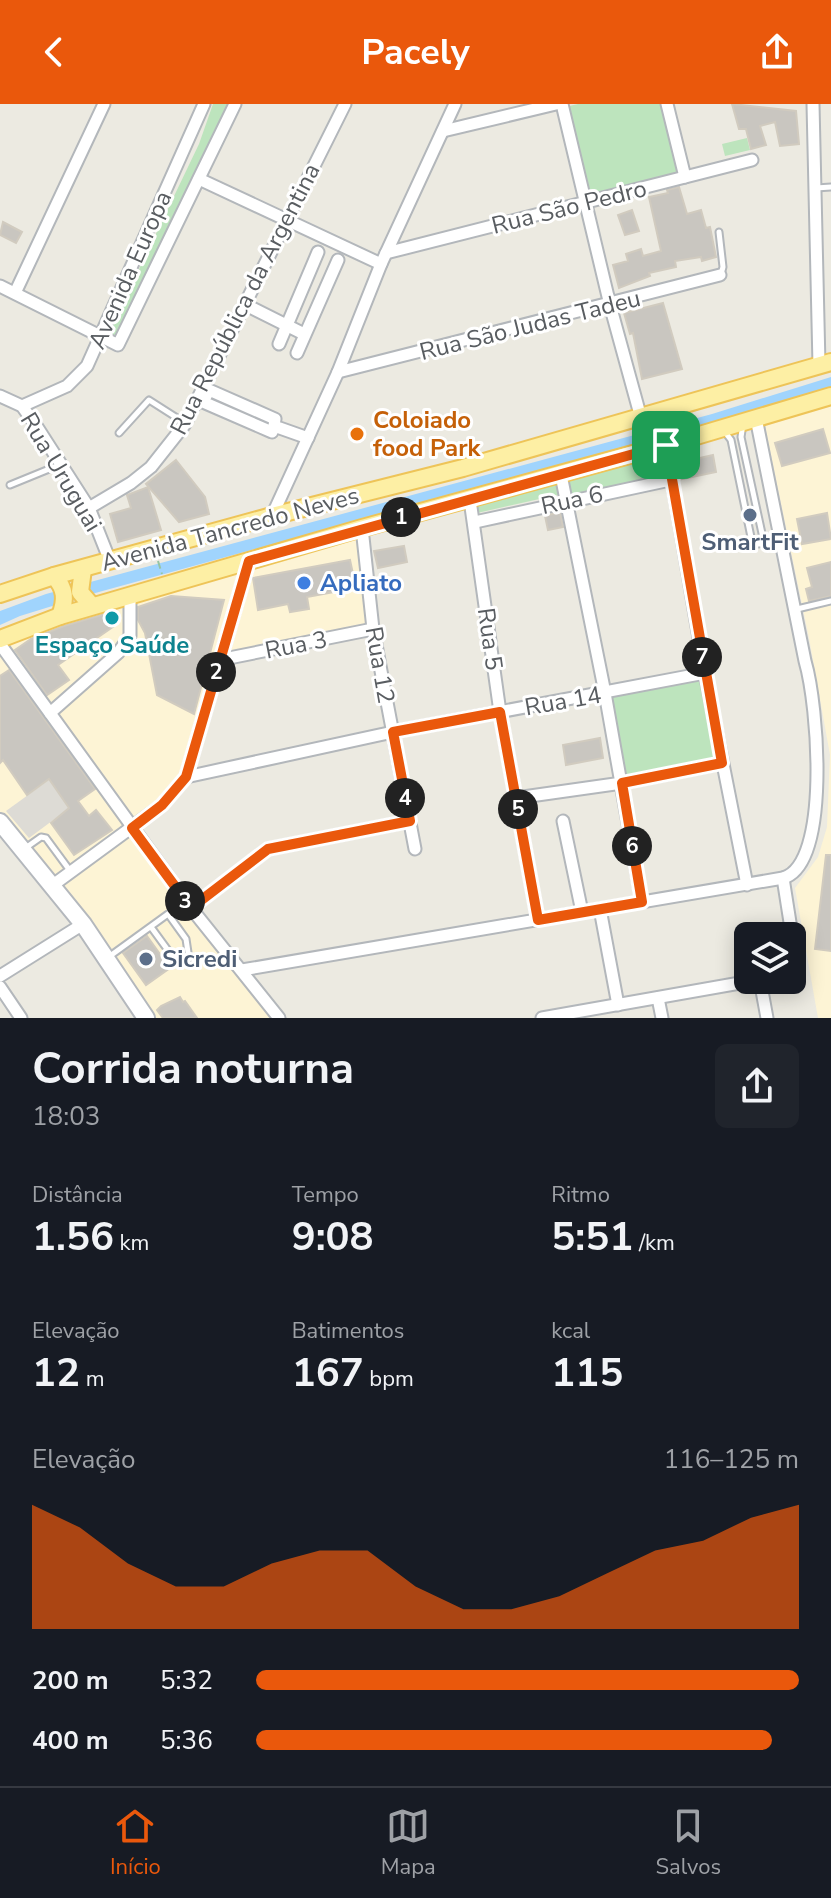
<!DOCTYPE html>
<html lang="pt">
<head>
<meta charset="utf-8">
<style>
  body { margin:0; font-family:"Nunito Sans",sans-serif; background:#20242c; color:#f1f3f6; height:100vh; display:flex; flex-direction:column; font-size:30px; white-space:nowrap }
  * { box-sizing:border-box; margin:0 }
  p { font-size:26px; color:#9ea1a6 }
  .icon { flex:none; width:44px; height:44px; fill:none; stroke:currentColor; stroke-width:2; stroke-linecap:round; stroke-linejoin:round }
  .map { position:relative; height:914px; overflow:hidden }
  .drawer { display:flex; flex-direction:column; background:#171b24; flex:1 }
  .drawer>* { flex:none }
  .buttons { position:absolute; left:734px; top:818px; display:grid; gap:16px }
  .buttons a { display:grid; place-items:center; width:72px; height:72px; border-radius:12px; background:#171b24; box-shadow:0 4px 20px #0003; font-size:40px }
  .pin { position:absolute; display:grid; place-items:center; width:68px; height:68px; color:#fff; margin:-34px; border-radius:16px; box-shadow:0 4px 12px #0006 }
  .km { position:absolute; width:40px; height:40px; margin:-20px; border-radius:50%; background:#222; color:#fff; font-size:22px; line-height:40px; text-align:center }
  .round { display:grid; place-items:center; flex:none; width:84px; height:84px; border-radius:12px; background:#20242c }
  .summary { display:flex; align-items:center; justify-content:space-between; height:136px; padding:0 32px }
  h1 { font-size:44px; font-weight:700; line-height:60px }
  .figures { display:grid; grid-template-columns:repeat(3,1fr); gap:12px; height:136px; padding:8px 32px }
  .figures div { display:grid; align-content:center }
  .figures b { font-size:40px; font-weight:700 }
  .figures small { font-size:22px; font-weight:400 }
  .figures p { font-size:22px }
  .chart { height:224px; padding:16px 32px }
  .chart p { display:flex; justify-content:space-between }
  .chart svg { width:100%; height:144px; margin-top:8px; fill:#ea580c; opacity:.7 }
  ul { padding:0 32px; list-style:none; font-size:26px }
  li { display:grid; grid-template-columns:128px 96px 1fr; align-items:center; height:60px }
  li i { height:20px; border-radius:10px; background:#ea580c }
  header { display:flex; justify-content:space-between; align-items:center; height:104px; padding:0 32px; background:#ea580c; color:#fff; font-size:36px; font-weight:700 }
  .tab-bar { display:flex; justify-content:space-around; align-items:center; height:112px; border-top:2px solid #363941; background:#171b24; font-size:22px; color:#9ea1a6 }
  .tab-bar a { display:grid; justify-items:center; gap:4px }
  .tab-bar .current { color:#ea580c }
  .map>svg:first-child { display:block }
  .commercial { fill:#fdf4d5 }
  .industrial { fill:#dddbd5 }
  .green { fill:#bde4bd }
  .water { fill:#a0d4fd }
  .building { fill:#c9c6c0; stroke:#d1cbbf; stroke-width:2 }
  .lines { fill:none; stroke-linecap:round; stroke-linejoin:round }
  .service-casing { stroke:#b3b7bb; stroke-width:9 }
  .minor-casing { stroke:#b3b7bb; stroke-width:15 }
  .secondary-casing { stroke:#b4b8bd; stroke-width:20 }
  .primary-casing { stroke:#eec458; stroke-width:20 }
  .path { stroke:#96c4a3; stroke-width:2; stroke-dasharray:8 4; stroke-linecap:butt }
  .service { stroke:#fff; stroke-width:5 }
  .minor { stroke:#fff; stroke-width:11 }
  .secondary { stroke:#fff; stroke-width:16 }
  .primary { stroke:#fdefa4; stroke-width:16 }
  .route-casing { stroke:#fff; stroke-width:16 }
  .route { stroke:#ea580c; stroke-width:10 }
  .food-dot { fill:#e8710a; stroke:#fff; stroke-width:3 }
  .service-dot { fill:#5c6f8a; stroke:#fff; stroke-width:3 }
  .shop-dot { fill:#3f7fe0; stroke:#fff; stroke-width:3 }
  .culture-dot { fill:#0f9aa8; stroke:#fff; stroke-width:3 }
  .labels { text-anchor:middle; stroke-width:6; stroke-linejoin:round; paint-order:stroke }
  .street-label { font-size:24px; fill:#595d61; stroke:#fff }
  .food-label { font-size:24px; font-weight:bold; fill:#c56008; stroke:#fff; text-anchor:start }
  .service-label { font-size:24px; font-weight:bold; fill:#4e5e75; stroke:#fff }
  .shop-label { font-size:24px; font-weight:bold; fill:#366cbe; stroke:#fff; text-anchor:start }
  .culture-label { font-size:24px; font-weight:bold; fill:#0d838f; stroke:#fff }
</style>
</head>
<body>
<header><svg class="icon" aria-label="back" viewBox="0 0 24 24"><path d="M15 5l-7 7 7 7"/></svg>Pacely<svg class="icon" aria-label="share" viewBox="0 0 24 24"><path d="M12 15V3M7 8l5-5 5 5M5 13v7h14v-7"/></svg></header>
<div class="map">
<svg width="831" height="914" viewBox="0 0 831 914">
  <rect width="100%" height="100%" fill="#eceae1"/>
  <g class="commercial">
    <path d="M831,301V914H818L795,784L818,753L827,723L830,651L809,534L765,322Z"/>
    <path d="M356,430L369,522L225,551L251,461Z"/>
    <path d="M240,464L182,665L174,682L154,702L131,716L56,608L127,545L134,495Z"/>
    <path d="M121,499L125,515L124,529L114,546L51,602L4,538Z"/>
    <path d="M0,548L125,724L52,776L0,713Z"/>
    <path d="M131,730L274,914H150L59,783Z"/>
  </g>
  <path class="industrial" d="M75,657L95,685L29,734L6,707Z"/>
  <g class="green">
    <path d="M213,0H234L118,236L107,232L199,40Z"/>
    <path d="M578,0H660L679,73L589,96L565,3Z"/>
    <path d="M747,34L750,46L725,52L722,40Z"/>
    <path d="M658,353L662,373L571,390L569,375Z"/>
    <path d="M559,374L562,390L477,409L475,398Z"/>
    <path d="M703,572L719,656L623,674L607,590Z"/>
  </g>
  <path class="water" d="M831,273V287L88,491L20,512L0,521V507L46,490L712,310Z"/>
  <g class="building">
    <path d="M732,0L796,7L799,40L780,42L775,18L760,22L766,41L751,45L746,25H739Z"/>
    <path d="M679,83L687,110L701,106L706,124L710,123L716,153L702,157L701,153L675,157L676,163L649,169L650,172L619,184L613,161L628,157L626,150L641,145L643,152L661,147L649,93L668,89L667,86Z"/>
    <path d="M632,106L639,127L625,131L618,111Z"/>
    <path d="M3,118L22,128L16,139L0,131Z"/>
    <path d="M663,199L682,265L642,275L633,229L630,230L624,209Z"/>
    <path d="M823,325L830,349L782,362L775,339Z"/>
    <path d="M713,351L716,368L682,375L678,359Z"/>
    <path d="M176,356L205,393L209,410L179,418L146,380Z"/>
    <path d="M148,383L161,426L118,438L110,410L131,404L127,391Z"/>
    <path d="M560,408L563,423L548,426L545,412Z"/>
    <path d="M827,409L831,435L802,440L797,415Z"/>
    <path d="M404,442L407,458L378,464L374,447Z"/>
    <path d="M350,456L356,484L307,493L309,505L290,508L288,500L258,506L253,474Z"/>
    <path d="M831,458V492L809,497L806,485L812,483L807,464Z"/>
    <path d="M171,492L224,496L194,610L157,591L145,529L138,516V503Z"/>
    <path d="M115,507L117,520L58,561L69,576L47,591L15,546L31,535L64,522Z"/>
    <path d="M9,566L95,685L78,697L89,712L96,706L112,726L74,751L51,719L69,704L49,675L27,691L3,656L0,659V572Z"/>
    <path d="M600,634L603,654L566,661L563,641Z"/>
    <path d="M826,751H831V847L815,845Z"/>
    <path d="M147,832L170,864L146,881L123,849Z"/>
    <path d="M180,893L183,898L185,897L197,914H163L157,906L161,902Z"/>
  </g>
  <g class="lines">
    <defs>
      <g id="service">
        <path d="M816,84L831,83"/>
        <path d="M719,128L723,163L721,170"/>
        <path d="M725,328L731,336L752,438L759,440L763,434L741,333L743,320"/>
        <path d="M119,329L149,296L185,319"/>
        <path d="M10,381L59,361"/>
        <path d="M797,505L831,497"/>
        <path d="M24,745L41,733L46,734L71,768"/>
        <path d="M110,852L168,810L186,835L189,855L178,860L151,823"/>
      </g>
      <g id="minor">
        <path d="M562,0L610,201L641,314"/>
        <path d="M667,0L685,73"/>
        <path d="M813,0L819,261"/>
        <path d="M443,27L556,0"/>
        <path d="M199,75L381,160"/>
        <path d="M386,149L752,56"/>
        <path d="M0,182L118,241L235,0"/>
        <path d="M15,189L104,0"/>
        <path d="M246,201L304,230"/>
        <path d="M279,240L318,148"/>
        <path d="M297,249L338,156"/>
        <path d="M338,268L720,171"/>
        <path d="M0,292L22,302L37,323L89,404L110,457"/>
        <path d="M22,302L67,282L87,262L204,0"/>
        <path d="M274,322L272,328L203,298L209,286L275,315L274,322L308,334"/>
        <path d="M666,341L705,569L747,781"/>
        <path d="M561,371L605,589L642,798"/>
        <path d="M470,396L500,608L538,816"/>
        <path d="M89,404L131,379L151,363L185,320L345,0"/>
        <path d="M272,412L338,268L381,160L455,0"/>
        <path d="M475,418L670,376"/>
        <path d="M362,424L373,525L415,745"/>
        <path d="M0,540L191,804L279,914"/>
        <path d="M219,556L373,525"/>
        <path d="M50,609L118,549L130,532V492"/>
        <path d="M186,673L393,628L705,569"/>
        <path d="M516,694L622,679L722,659"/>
        <path d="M563,717L582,808"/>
        <path d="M783,774L798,869L792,870"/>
        <path d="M53,781L162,701L186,673L249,457"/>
        <path d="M191,804L268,745L410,717"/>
        <path d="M600,805L618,901"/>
        <path d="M242,866L783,774C831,760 818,601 805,557L756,314"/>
        <path d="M0,872L83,820"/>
        <path d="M760,876L767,914"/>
        <path d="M0,883L21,914"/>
        <path d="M658,894L662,914"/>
        <path d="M542,914L757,876"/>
      </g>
      <path id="secondary" d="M0,718L83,820L146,914"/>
      <g id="primary">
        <path d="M83,465L80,488L92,502"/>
        <path d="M54,472C66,485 66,496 60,512"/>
        <path d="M0,490L54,472L272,412L463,364L831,258"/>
        <path d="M0,535L60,512L362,424L666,341L831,292"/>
      </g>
    </defs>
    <use href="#service" class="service-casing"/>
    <use href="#minor" class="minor-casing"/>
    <use href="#secondary" class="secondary-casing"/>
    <use href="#primary" class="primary-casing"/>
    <path class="path" d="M158,457L162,470"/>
    <use href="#service" class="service"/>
    <use href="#minor" class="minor"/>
    <use href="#secondary" class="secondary"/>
    <use href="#primary" class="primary"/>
  </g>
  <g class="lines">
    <defs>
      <path id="route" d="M666,341L722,659L622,679L642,798L538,816L500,608L393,628L410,717L268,745L191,804L132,724L162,701L186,673L249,457Z"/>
    </defs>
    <use href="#route" class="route-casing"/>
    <use href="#route" class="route"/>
  </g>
  <circle class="food-dot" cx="357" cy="330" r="8"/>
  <g class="service-dot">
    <circle cx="750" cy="411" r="8"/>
    <circle cx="146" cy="855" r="8"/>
  </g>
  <circle class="shop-dot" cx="304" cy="479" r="8"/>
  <circle class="culture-dot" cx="112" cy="514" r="8"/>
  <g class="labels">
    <g class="street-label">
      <text transform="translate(569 103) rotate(-14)" y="8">Rua São Pedro</text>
      <text transform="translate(130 166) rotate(-66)" y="8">Avenida Europa</text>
      <text transform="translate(245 195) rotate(-63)" y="8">Rua República da Argentina</text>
      <text transform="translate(530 221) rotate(-14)" y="8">Rua São Judas Tadeu</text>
      <text transform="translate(61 368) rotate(59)" y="8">Rua Uruguai</text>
      <text transform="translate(572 396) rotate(-12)" y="8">Rua 6</text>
      <text transform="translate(230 425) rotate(-15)" y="8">Avenida Tancredo Neves</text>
      <text transform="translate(490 535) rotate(82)" y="8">Rua 5</text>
      <text transform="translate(296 541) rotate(-11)" y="8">Rua 3</text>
      <text transform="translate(380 561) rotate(80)" y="8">Rua 12</text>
      <text transform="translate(563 597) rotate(-10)" y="8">Rua 14</text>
    </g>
    <g class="food-label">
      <text x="373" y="324">Coloiado<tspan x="373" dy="28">food Park</tspan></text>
    </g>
    <g class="service-label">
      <text x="750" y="446">SmartFit</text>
      <text x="162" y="863" text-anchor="start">Sicredi</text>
    </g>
    <g class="shop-label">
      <text x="320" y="487">Apliato</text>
    </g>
    <g class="culture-label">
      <text x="112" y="549">Espaço Saúde</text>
    </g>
  </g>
</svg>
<div class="buttons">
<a><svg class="icon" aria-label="layers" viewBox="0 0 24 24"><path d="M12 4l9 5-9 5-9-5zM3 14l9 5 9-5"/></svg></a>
</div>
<div class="pin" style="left:666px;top:341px;background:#1e9e55"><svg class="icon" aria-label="arrive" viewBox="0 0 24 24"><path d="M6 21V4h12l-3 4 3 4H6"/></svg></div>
<b class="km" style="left:401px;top:413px">1</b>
<b class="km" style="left:216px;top:568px">2</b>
<b class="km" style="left:185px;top:797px">3</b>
<b class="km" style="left:405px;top:694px">4</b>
<b class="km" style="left:518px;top:705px">5</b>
<b class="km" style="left:632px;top:742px">6</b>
<b class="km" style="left:702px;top:553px">7</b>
</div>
<section class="drawer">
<div class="summary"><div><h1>Corrida noturna</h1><p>18:03</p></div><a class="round"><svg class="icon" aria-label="share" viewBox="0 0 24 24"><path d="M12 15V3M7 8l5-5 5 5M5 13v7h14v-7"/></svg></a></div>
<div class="figures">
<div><p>Distância</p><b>1.56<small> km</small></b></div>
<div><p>Tempo</p><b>9:08</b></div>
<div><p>Ritmo</p><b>5:51<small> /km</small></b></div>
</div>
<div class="figures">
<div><p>Elevação</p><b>12<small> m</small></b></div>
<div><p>Batimentos</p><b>167<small> bpm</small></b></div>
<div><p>kcal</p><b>115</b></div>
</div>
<div class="chart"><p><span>Elevação</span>116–125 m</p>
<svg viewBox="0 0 160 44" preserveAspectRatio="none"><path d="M0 44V6L10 13L20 24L30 31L40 31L50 24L60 20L70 20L80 31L90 38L100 38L110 34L120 27L130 20L140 17L150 10L160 6V44z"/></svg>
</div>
<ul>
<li><b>200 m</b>5:32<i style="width:100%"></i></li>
<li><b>400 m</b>5:36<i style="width:95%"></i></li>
</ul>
</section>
<nav class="tab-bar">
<a class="current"><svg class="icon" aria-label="home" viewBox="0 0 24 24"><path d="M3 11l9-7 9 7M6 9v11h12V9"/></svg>Início</a>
<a><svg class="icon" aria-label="map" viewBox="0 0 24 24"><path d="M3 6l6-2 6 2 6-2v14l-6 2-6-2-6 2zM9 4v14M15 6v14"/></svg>Mapa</a>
<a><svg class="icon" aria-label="saved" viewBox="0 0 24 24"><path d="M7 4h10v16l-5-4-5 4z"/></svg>Salvos</a>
</nav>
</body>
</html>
